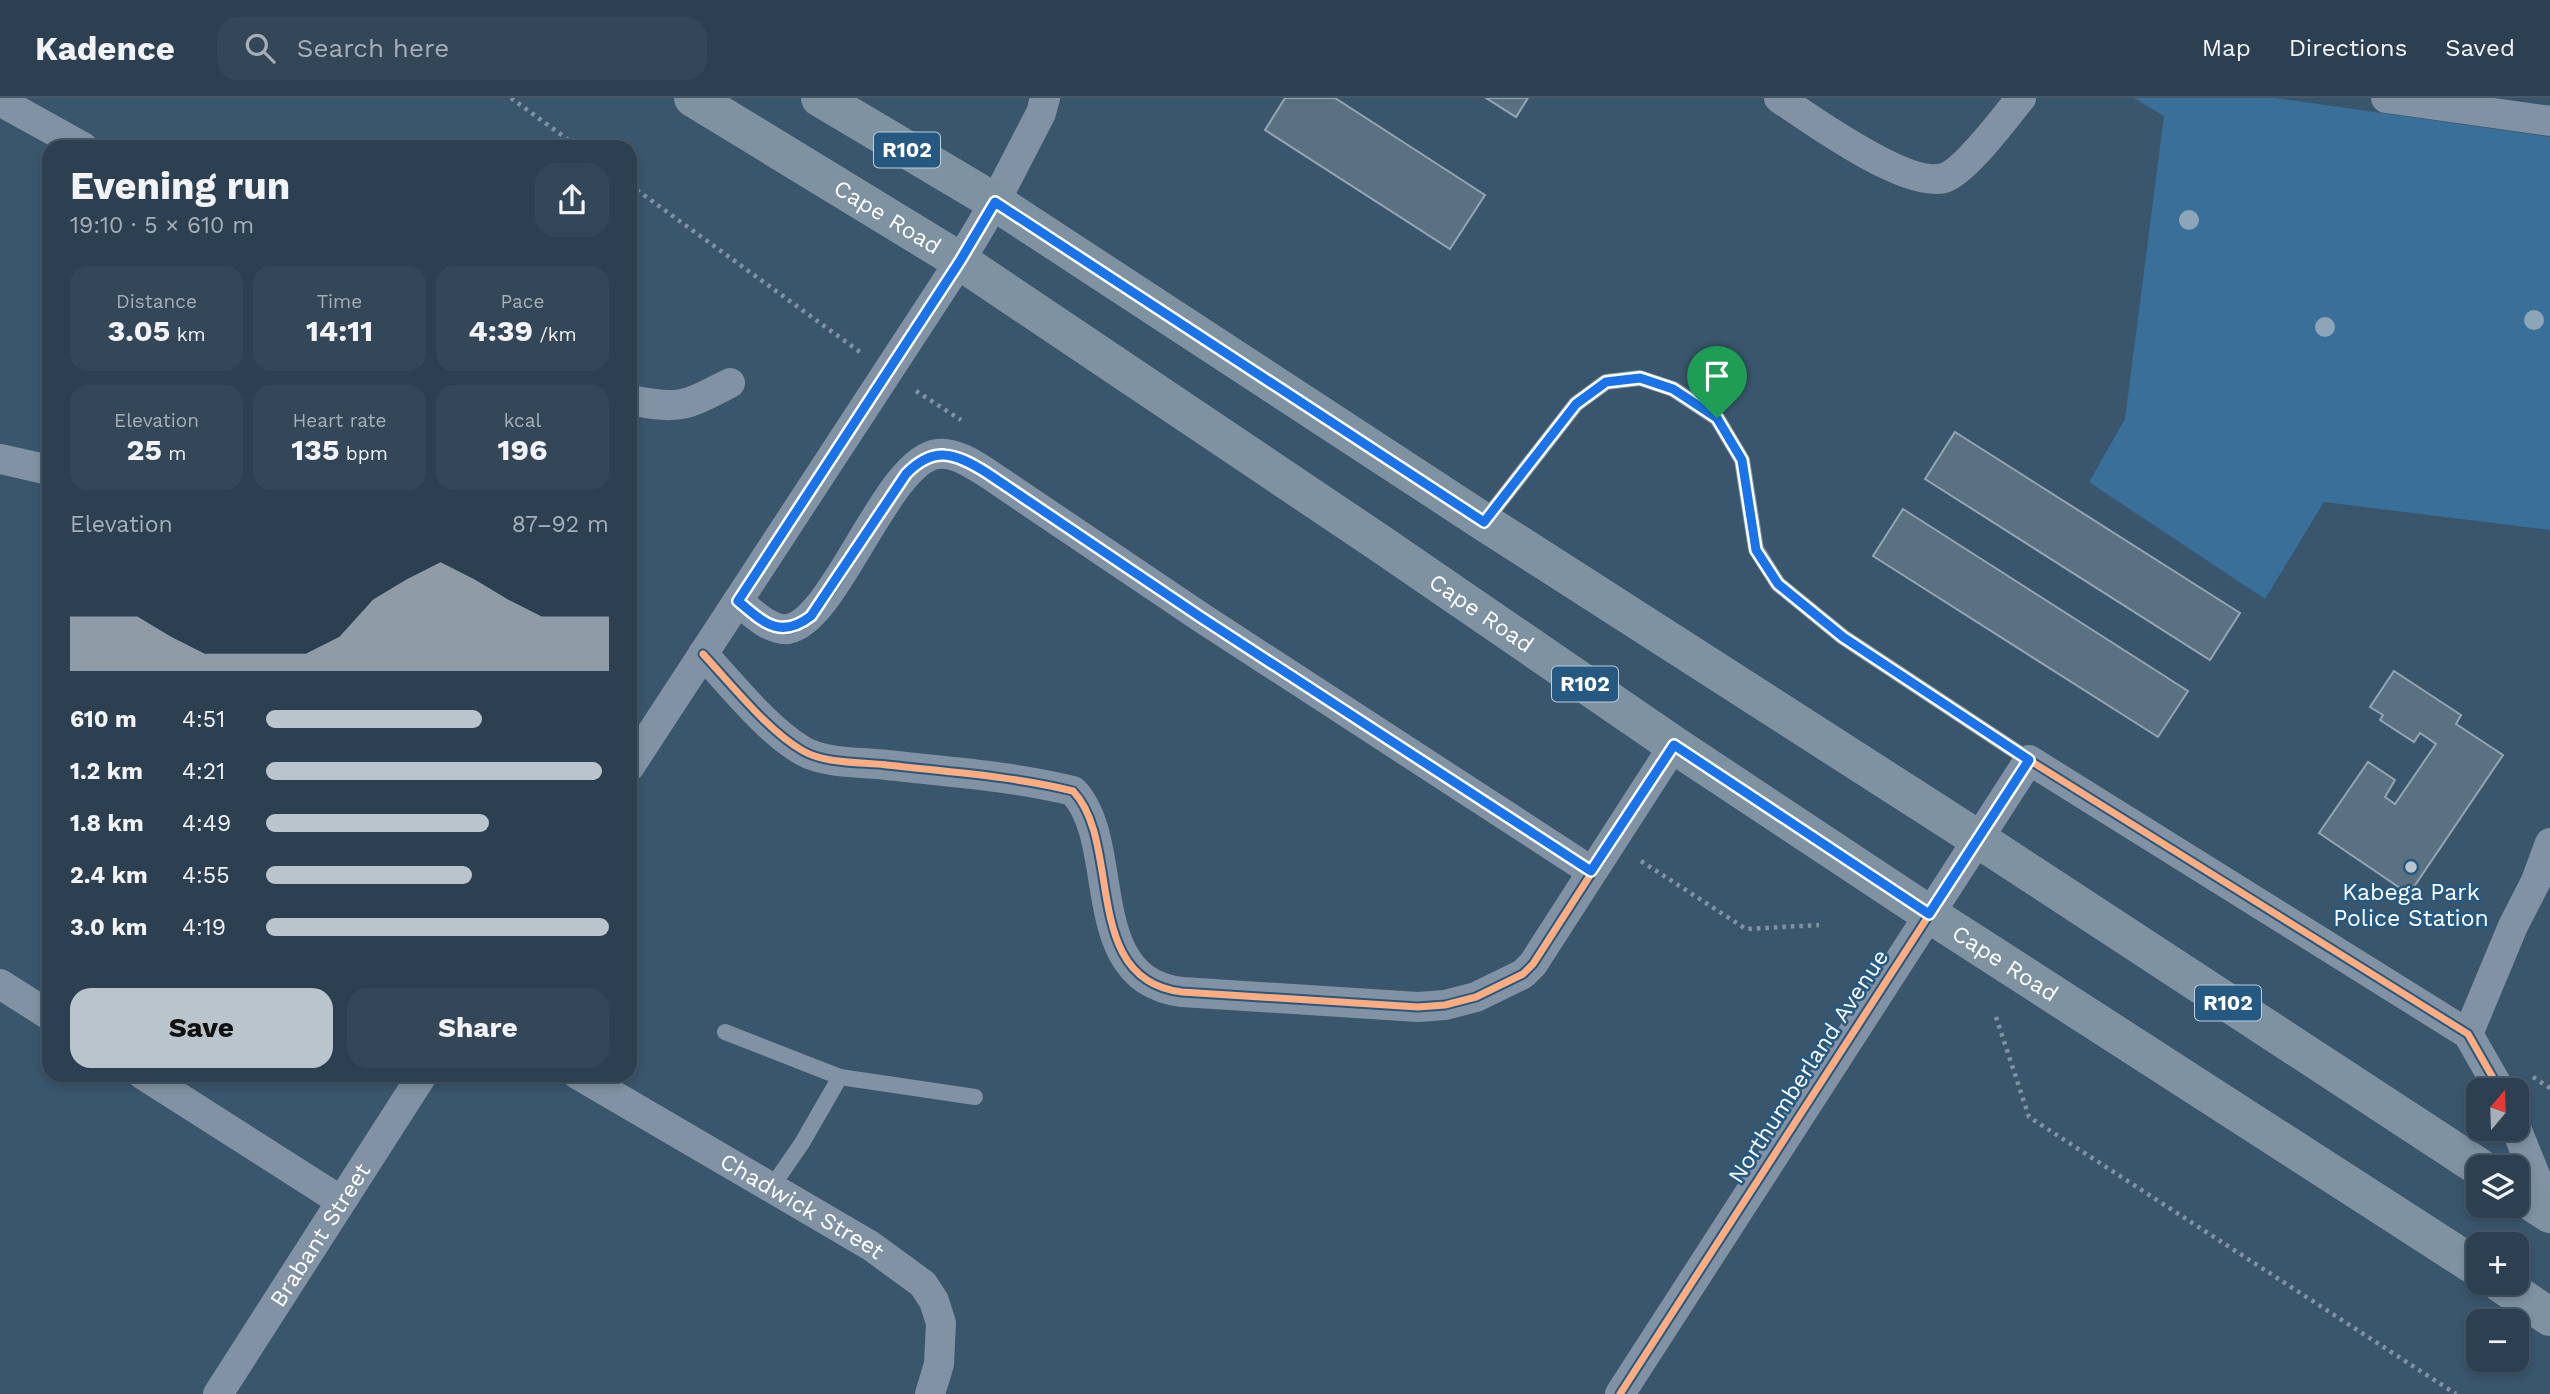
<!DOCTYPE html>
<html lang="en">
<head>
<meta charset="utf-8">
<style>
  body { margin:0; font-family:"Work Sans",sans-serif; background:#344759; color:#f1f3f6; height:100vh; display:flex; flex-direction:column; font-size:26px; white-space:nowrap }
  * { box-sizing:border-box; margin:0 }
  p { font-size:23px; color:#a6afb8 }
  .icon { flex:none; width:38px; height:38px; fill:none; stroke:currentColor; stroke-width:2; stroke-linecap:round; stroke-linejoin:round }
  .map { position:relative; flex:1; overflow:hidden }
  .drawer { position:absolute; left:42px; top:42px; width:595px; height:942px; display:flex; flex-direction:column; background:#2c4052; border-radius:21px; box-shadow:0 4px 10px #0003,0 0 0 2px #485969 }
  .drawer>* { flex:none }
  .needle { width:46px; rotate:19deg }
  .fabs { position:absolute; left:2466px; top:980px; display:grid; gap:14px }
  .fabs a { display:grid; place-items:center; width:63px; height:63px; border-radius:14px; background:#2c4052; box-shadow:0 4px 10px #0003,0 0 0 2px #485969; font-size:35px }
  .pin { position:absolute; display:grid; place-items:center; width:60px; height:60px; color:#fff; margin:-72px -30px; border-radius:50% 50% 50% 0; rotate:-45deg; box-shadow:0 0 7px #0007 }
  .pin .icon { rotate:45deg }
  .round { display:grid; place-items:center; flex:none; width:74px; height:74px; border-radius:21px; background:#344759 }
  .headline { display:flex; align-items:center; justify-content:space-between; height:119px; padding:0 28px }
  h1 { font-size:38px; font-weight:700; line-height:52px }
  .metrics { display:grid; grid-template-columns:repeat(3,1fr); gap:10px; height:119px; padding:7px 28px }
  .metrics div { display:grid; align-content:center; border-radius:18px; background:#344759; text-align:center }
  .metrics b { font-size:30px; font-weight:700 }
  .metrics small { font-size:19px; font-weight:400 }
  .metrics p { font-size:19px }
  .chart { height:196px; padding:14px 28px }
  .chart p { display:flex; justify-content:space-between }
  .chart svg { width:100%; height:126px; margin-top:7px; fill:#bac4cc; opacity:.7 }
  .action { display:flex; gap:14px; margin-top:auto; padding:14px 28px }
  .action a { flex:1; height:80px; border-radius:21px; background:#bac4cc; color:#111; font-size:28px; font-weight:700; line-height:80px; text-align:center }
  .action a+a { background:#344759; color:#f1f3f6 }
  ul { padding:0 28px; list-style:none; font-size:23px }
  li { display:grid; grid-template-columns:112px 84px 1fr; align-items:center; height:52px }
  li i { height:18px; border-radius:9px; background:#bac4cc }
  header { display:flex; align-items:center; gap:42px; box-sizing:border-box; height:98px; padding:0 35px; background:#2c4052; border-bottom:2px solid #485969 }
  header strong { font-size:33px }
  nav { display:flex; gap:38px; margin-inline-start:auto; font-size:24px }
  .search { width:490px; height:63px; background:#344759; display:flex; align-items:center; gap:18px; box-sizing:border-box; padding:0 24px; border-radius:21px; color:#a6afb8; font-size:26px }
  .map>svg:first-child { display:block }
  .green { fill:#396f99 }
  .building { fill:#5a7182; stroke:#93a4b2; stroke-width:2 }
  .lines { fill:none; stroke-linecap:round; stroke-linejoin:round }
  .path { stroke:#8092a3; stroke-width:4.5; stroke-dasharray:3.5 5; stroke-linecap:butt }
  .lane { stroke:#8092a3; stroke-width:16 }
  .street { stroke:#8092a3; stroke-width:30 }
  .primary { stroke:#7e92a1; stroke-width:38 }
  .cycleway-casing { stroke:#255982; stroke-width:11 }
  .cycleway { stroke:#ffac80; stroke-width:7 }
  .tree { fill:#8ca5b8 }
  .route-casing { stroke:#fff; stroke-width:14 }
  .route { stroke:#1a73e8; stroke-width:9 }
  .poi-dot { fill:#bac4cc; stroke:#255982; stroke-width:2.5 }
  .labels { text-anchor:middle; stroke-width:5; stroke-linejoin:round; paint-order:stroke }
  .shield { fill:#255982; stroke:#becdda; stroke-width:2 }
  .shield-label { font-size:21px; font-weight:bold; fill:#fff }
  .street-label { font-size:23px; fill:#fff; stroke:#255982 }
  .poi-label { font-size:23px; fill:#fff; stroke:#255982 }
</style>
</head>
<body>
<header>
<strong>Kadence</strong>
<div class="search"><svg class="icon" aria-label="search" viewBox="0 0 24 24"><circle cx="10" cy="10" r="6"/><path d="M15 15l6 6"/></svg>Search here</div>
<nav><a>Map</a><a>Directions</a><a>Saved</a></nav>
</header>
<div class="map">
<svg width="2550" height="1296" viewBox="0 0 2550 1296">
  <rect width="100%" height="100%" fill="#3a566d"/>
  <path class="green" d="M2134,0H2275L2550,39V432L2324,404L2265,501L2089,384L2125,321L2164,18Z"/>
  <g class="building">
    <path d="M1285,0H1335L1485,97L1450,151L1265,32Z"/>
    <path d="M1486,0H1528L1516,19Z"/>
    <path d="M1955,334L2240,515L2210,562L1925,381Z"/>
    <path d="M1903,411L2188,593L2158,639L1873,458Z"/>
    <path d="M2394,573L2461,617L2456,626L2503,657L2409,796L2319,735L2368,664L2395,682L2385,699L2395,706L2436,646L2420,635L2414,644L2380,622L2383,617L2370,609Z"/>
  </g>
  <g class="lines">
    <g class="path">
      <path d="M511,0L578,49"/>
      <path d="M630,87L860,254"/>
      <path d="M916,293L961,322"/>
      <path d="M1641,763L1746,831L1819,827"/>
      <path d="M1996,919L2029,1019L2456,1296"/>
      <path d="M2533,979L2550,990"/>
    </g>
    <g class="lane">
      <path d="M1484,424L1576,306L1606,284L1640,280L1673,291L1717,320L1742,362L1756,451L1778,486L1843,539L2029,662"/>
      <path d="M725,934L840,979L975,999"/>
      <path d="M771,1090L802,1045L840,979"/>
    </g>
    <g class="street">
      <path d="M1779,0C1810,21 1907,91 1944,80C1965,74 2006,18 2021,0"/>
      <path d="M2386,0L2550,23"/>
      <path d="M0,3L83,49"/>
      <path d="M630,302C681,312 685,308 730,285"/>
      <path d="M0,361L49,372"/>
      <path d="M738,503C751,514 770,533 788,531C836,523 887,361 938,356C955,354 973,366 987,375L1202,520L1591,773"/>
      <path d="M703,556C731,586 768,633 803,653C826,666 861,664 887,667C949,674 1012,678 1073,693C1123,745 1080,882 1182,894L1418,909L1445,907L1476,899L1523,876L1533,866L1674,647"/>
      <path d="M630,668L960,163L995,104L1041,15L1045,0"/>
      <path d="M0,886L49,917"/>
      <path d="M2468,936L2513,828L2536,783L2550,745"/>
      <path d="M142,976L341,1103"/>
      <path id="s1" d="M577,976L871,1148L923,1186L934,1203L941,1225L939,1266L930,1296"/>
      <path d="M2516,1030L2550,1114"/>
      <path id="s2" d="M218,1296L423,976"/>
      <path d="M1620,1296L2029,662L2468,936L2500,992"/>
    </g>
    <g class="primary">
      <path id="s3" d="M693,0L960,163L1381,446L1674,647L1929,816L2478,1170"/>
      <path d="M820,0L995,104L1484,424L1978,741L2479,1069"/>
      <path d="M2516,1094L2550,1116"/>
      <path d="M2500,1185L2550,1219"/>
    </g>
    <defs>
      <g id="cycleway">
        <path d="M738,503C751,514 770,533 788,531C836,523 887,361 938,356C955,354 973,366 987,375L1202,520L1591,773"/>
        <path d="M703,556C731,586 768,633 803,653C826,666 861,664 887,667C949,674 1012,678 1073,693C1123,745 1080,882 1182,894L1418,909L1445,907L1476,899L1523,876L1533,866L1674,647"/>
        <path d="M1620,1296L2029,662L2468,936L2500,992"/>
      </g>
    </defs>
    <use href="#cycleway" class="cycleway-casing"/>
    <use href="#cycleway" class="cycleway"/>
  </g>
  <g class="tree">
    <circle cx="2189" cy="122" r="10"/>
    <circle cx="2534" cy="222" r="10"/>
    <circle cx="2325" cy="229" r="10"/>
  </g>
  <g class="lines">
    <defs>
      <path id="route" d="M995,104L1484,424L1576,306L1606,284L1640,280L1673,291L1717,320L1742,362L1756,452L1778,486L1843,539L2029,662L1929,816L1674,647L1591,773L1202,520L987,375C955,355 934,347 906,376L811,518C780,542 763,524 738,503L960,163Z"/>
    </defs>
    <use href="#route" class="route-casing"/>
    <use href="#route" class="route"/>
  </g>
  <circle class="poi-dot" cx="2411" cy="769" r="7"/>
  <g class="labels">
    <g class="shield">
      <rect x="874" y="34.5" width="66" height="35" rx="5"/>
      <rect x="1552" y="568.5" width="66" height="35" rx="5"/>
      <rect x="2195" y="887.5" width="66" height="35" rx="5"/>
    </g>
    <g class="shield-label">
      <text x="907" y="59">R102</text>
      <text x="1585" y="593">R102</text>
      <text x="2228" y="912">R102</text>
    </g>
    <g class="street-label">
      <text dy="8" stroke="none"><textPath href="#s3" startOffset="228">Cape Road</textPath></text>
      <text dy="8" stroke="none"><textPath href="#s3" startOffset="942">Cape Road</textPath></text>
      <text dy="8" stroke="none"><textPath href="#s3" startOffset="1572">Cape Road</textPath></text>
      <text transform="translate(1808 968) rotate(-57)" y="8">Northumberland Avenue</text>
      <text dy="8" stroke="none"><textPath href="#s1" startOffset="261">Chadwick Street</textPath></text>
      <text dy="8" stroke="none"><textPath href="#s2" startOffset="189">Brabant Street</textPath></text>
    </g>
    <g class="poi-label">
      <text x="2411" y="802">Kabega Park<tspan x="2411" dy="26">Police Station</tspan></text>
    </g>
  </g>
</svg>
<div class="fabs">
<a><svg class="needle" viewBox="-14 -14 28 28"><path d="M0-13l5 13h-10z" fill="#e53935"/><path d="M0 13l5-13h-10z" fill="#a6afb8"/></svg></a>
<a><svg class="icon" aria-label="layers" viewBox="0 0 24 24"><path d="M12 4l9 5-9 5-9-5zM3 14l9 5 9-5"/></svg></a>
<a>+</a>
<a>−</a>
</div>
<div class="pin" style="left:1717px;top:320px;background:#1e9e55"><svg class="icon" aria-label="arrive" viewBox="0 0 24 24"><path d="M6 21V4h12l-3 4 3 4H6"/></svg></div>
<section class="drawer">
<div class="headline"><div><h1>Evening run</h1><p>19:10 · 5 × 610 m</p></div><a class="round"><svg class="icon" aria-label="share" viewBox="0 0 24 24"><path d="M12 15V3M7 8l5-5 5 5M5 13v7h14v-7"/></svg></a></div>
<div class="metrics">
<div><p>Distance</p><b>3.05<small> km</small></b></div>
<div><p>Time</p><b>14:11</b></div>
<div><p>Pace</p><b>4:39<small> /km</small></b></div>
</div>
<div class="metrics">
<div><p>Elevation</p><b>25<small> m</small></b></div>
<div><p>Heart rate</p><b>135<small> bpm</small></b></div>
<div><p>kcal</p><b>196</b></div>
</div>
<div class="chart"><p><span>Elevation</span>87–92 m</p>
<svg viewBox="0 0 160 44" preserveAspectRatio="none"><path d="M0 44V25L10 25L20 25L30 32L40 38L50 38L60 38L70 38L80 32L90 19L100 12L110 6L120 12L130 19L140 25L150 25L160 25V44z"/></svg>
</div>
<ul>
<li><b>610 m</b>4:51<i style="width:63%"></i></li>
<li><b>1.2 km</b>4:21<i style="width:98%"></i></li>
<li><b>1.8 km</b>4:49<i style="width:65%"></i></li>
<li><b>2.4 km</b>4:55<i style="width:60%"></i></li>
<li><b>3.0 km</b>4:19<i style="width:100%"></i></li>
</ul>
<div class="action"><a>Save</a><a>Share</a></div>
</section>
</div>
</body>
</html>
